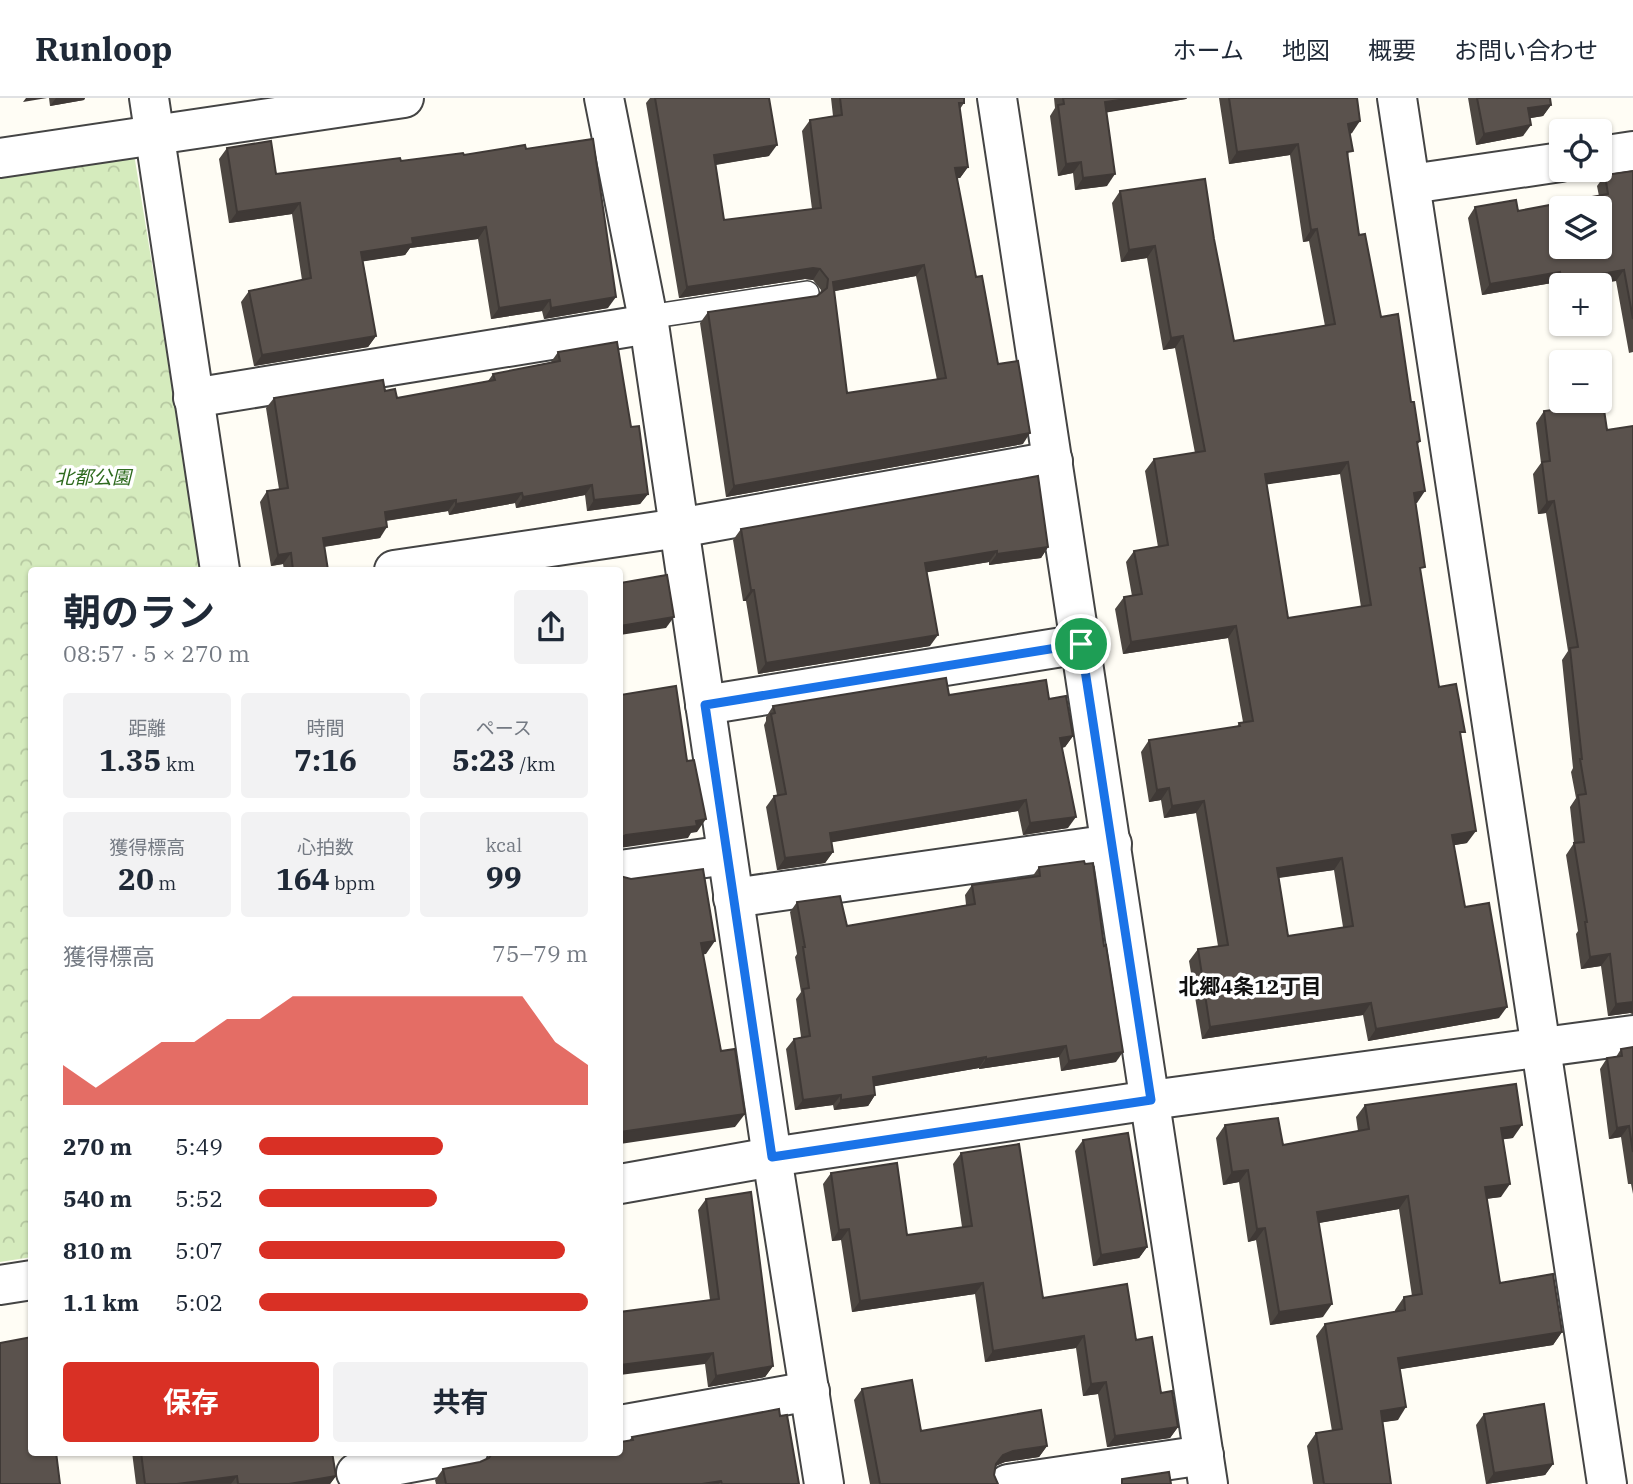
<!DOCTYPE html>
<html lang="ja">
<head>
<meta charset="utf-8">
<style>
  body { margin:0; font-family:"IBM Plex Serif","Noto Sans JP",serif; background:#f2f2f3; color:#1f2937; height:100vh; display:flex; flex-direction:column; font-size:26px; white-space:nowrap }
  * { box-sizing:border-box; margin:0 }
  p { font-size:23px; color:#747a83 }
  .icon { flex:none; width:38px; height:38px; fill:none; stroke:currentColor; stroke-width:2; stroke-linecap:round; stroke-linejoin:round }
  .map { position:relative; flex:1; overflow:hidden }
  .panel { position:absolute; left:28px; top:469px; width:595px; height:889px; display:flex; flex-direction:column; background:#fff; border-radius:7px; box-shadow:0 2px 5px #0004 }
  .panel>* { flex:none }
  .controls { position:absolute; left:1549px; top:21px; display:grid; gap:14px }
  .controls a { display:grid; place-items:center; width:63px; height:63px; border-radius:7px; background:#fff; box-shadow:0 2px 5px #0004; font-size:35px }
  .pin { position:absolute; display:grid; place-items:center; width:60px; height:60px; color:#fff; margin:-30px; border:4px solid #fff; border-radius:50%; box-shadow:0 2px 7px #0007 }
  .round { display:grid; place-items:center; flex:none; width:74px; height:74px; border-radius:7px; background:#f2f2f3 }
  .overview { display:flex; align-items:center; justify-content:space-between; height:119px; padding:0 35px }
  h1 { font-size:38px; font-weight:700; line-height:52px }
  .metrics { display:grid; grid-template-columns:repeat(3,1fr); gap:10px; height:119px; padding:7px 35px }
  .metrics div { display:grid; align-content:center; border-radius:7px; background:#f2f2f3; text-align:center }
  .metrics b { font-size:30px; font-weight:700 }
  .metrics small { font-size:19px; font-weight:400 }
  .metrics p { font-size:19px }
  .chart { height:196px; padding:14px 35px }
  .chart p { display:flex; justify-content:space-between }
  .chart svg { width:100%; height:126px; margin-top:7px; fill:#d93025; opacity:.7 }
  .primary-button { display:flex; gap:14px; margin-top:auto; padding:14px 35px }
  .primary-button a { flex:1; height:80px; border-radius:7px; background:#d93025; color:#fff; font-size:28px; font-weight:700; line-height:80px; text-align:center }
  .primary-button a+a { background:#f2f2f3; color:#1f2937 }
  ul { padding:0 35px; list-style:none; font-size:23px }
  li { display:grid; grid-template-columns:112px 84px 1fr; align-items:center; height:52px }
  li i { height:18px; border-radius:9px; background:#d93025 }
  header { display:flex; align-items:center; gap:42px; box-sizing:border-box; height:98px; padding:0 35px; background:#fff; border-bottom:2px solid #e0e1e3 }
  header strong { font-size:33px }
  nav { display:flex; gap:38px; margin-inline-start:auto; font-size:24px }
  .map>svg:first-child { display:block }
  .park { fill:url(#park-crowns) }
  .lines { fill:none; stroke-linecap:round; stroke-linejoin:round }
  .service-casing { stroke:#444; stroke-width:26 }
  .minor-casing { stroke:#444; stroke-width:42 }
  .service { stroke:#fff; stroke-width:23 }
  .minor { stroke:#fff; stroke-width:38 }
  .wall { fill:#4d4742; fill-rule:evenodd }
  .shaded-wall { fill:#3f3936 }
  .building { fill:#5a524d; stroke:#3f3936; stroke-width:2; fill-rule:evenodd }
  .route-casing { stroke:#fff; stroke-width:14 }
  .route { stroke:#1a73e8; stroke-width:9 }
  .labels { text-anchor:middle; stroke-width:7; stroke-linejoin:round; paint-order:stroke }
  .park-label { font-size:19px; font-style:italic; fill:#2f6b1f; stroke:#fff }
  .neighbourhood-label { font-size:21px; font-weight:bold; fill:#111; stroke:#fff }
</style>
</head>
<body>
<header>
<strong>Runloop</strong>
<nav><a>ホーム</a><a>地図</a><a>概要</a><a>お問い合わせ</a></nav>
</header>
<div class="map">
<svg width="1633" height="1386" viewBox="0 0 1633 1386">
  <defs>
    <pattern id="park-crowns" width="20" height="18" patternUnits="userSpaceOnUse" patternTransform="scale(1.75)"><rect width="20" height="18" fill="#d5ebbd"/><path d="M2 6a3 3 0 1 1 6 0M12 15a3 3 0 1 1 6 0" fill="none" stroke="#b6c8a1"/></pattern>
  </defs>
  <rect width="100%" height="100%" fill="#fffdf5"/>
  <path class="park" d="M134,56L202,472H32V1159L0,1164V77Z"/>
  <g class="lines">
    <defs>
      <path id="service" d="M648,219L807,195"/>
      <g id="minor">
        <path d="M149,0L220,472"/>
        <path d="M604,0L649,226L772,1059L824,1386"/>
        <path d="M997,0L1208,1386"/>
        <path d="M1397,0L1607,1386"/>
        <path d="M1600,58L1633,53"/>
        <path d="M0,60L404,0"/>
        <path d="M1411,86L1561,64"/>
        <path d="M193,300L649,226"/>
        <path d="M394,472L679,430L1053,363"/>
        <path d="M705,607L1081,546"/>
        <path d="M620,772L727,757"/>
        <path d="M733,800L1112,746"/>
        <path d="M620,1086L772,1059L1151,1002L1633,937"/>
        <path d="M0,1187L32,1182"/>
        <path d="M620,1327L810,1293"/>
        <path d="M356,1375L468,1354"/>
        <path d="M1008,1386L1204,1357"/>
      </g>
    </defs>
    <use href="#service" class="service-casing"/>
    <use href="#minor" class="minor-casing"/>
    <use href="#service" class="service"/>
    <use href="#minor" class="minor"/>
  </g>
  <g class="wall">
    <path d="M49,0H85L84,2L50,8Z"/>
    <path d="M650,0H769V58L716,67L724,122L812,111L802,33L810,22L833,18L831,0H964V5L960,11L968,69L960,80H957L976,179L998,266L1023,346L726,399L700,225L708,214L817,198L820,195L821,192L813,182L805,181L679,200L646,5ZM916,178L937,282L847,295L834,193Z"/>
    <path d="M1054,0H1187L1186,1L1107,14V88L1075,92L1073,75L1058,78L1050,18L1055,10Z"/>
    <path d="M1219,0H1357L1352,35L1350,36L1348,61L1359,137L1381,219L1411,304L1420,343L1417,347L1416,405L1421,475L1439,589L1461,639L1467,745L1454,747L1465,809L1499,920L1368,943L1363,917L1202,941L1189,863L1198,851L1218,848L1196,715L1164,720L1161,702L1149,704L1141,654L1149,642L1237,629L1239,625L1243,624L1228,540L1123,556L1115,511L1124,499L1132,498L1126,464L1134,453L1158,449L1145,373L1154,361L1195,355L1175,250L1163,252L1147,160L1121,164L1112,105L1120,93L1214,141L1234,243L1325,228L1309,143L1303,144L1290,57L1229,66ZM1340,376L1361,509L1288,520L1266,386ZM1334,772L1343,829L1288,838L1279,780Z"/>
    <path d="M1468,0H1550L1551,7L1543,18L1530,20L1523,38L1476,47Z"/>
    <path d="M227,50L276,76L526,51L608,210L544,221L542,213L491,221L478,141L410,150L405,157L363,163L376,238L368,249L254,268L241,204L249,193L302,182L292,116L229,125L219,61Z"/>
    <path d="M1633,73V254L1629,255L1616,183L1561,187V193L1554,194L1552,185L1482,197L1468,120L1475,109L1518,113L1599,98L1597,88L1605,77Z"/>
    <path d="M558,254L631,329L648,396L640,406L587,413L585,397L516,410L515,405L449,417L448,413L386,423L380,440L324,449L328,472H284L283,466L271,468L260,404L267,393L279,391L266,310L274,300L385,293L397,300L488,283L493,276L551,264Z"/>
    <path d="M1544,313L1607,332L1633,328V916L1630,915L1608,918L1601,868L1581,871L1576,836L1578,833L1566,757L1574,745L1570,709L1576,700L1571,674L1573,670L1562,562L1568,553L1546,415L1538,416L1533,376L1541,365L1536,325Z"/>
    <path d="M741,431L1048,449L1041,460L989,467V464L926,474L930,548L758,576L746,503H743L733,442Z"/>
    <path d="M949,597L1049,601L1073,638L1065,649L1062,650L1068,730L1023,737L1018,713L831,744L833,754L825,765L777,772L766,709L774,698L777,697L764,627L766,623V619L773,608Z"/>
    <path d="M1039,769L1116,964L1061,973L1059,959L979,971V970L874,988L875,997L868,1008L834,1012L833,1007L795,1012L786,951L794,941L801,939L796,901L801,894L795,859L797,856L790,814L797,804L847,828L966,807L965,797L972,787L1032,779Z"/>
    <path d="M1633,949V1096L1631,1086H1628L1621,1039L1609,1041L1600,971L1607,960L1616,959L1621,951Z"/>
    <path d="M1365,1007L1513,1040L1502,1041L1501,1099L1486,1101L1500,1185L1562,1234L1553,1247L1400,1271L1398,1322L1382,1324L1391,1386H1313L1307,1348L1316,1335L1332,1333L1316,1238L1325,1226L1395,1214V1212L1404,1199L1412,1198L1399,1111L1318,1125L1323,1219L1270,1227L1256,1142L1248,1144L1239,1084L1223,1087L1216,1040L1225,1027L1283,1047L1358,1033L1356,1019Z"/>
    <path d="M1083,1042L1147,1149L1139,1160L1093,1168L1075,1053Z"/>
    <path d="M961,1055L1043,1200L1136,1242L1178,1329L1170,1340L1107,1349L1098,1296L1083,1298L1076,1250L985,1264L975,1196L852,1214L841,1142L832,1143L823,1086L831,1075L907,1137L962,1129L953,1066Z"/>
    <path d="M706,1101L773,1268L765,1279L708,1289L705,1266L710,1202L698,1112Z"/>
    <path d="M862,1291L921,1333L1047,1348L1039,1359L1005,1364L996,1368L994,1377L998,1386H870L854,1302Z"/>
    <path d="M1484,1316L1553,1366L1545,1377L1486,1386L1476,1327Z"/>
    <path d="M780,1318L799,1386H436L435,1382L443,1371L480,1364L488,1360L489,1354H620L632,1339Z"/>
    <path d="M132,1354H332L336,1378L330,1386H136Z"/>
  </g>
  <g class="shaded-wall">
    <path d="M26,0H47L23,4Z"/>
    <path d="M56,0H85L84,2L50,8Z"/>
    <path d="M1133,0H1187L1186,1L1098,16L1105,4Z"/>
    <path d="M1551,7L1543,18L1520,22L1528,10Z"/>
    <path d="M1360,23L1352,35L1340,37L1348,26Z"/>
    <path d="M1531,27L1523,38L1476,47L1484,36Z"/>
    <path d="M1298,46L1290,57L1229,66L1237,54Z"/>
    <path d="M777,47L769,58L707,68L714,57Z"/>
    <path d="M1081,64L1073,75L1058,78L1066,66Z"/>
    <path d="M968,69L960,80L948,81L955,70Z"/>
    <path d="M1115,76L1107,88L1075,92L1083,80Z"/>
    <path d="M300,105L292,116L229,125L237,114Z"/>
    <path d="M486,129L478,141L410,150L405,157L353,165L361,154L412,140Z"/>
    <path d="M1317,131L1309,143L1303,144L1311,132Z"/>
    <path d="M1155,148L1147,160L1121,164L1129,152Z"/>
    <path d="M924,167L916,178L825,195L833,184Z"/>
    <path d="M813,170L820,171L813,182L805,181L679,200L687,189Z"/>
    <path d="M1624,172L1616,183L1591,187H1561V193L1554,194L1562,183Z"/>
    <path d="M1560,174L1552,185L1482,197L1490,186Z"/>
    <path d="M616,199L608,210L544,221L551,210Z"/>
    <path d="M550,202L542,213L491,221L499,210Z"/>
    <path d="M376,238L368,249L254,268L262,257Z"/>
    <path d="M1183,238L1175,250L1163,252L1171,240Z"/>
    <path d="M1030,335L1023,346L726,399L734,388Z"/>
    <path d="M1348,364L1340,376L1257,388L1265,376Z"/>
    <path d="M592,387L585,397L516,410L523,399Z"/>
    <path d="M1425,393L1417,405L1406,406L1414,395Z"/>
    <path d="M522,395L515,405L449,417L456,406Z"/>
    <path d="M648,396L640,406L587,413L594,402Z"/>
    <path d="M456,402L448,413L377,424L385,414Z"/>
    <path d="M1554,403L1546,415L1538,416L1547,404Z"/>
    <path d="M387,429L380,440L315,450L323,440Z"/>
    <path d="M1048,449L1041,460L989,467L997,456Z"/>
    <path d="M997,453L989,464L917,476L925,465Z"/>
    <path d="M291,455L283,466L271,468L278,457Z"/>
    <path d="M751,492H754L746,503H743Z"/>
    <path d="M674,519L666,530L620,537V528Z"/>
    <path d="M1236,528L1228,540L1123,556L1131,544Z"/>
    <path d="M938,537L930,548L758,576L766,565Z"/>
    <path d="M1073,638L1065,649L1052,651L1060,640Z"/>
    <path d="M1169,690L1161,702L1149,704L1157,692Z"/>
    <path d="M1026,702L1018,713L822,746L830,735Z"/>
    <path d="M1204,703L1196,715L1164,720L1172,708Z"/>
    <path d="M1076,719L1068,730L1023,737L1030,725Z"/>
    <path d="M706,721L697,734L691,735L688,740L620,750V740L626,737Z"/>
    <path d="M1476,733L1467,745L1444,749L1452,737Z"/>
    <path d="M833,754L825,765L777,772L785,760Z"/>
    <path d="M1342,760L1334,772L1269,781L1277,770Z"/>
    <path d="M715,843L706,856L692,858L701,845Z"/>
    <path d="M1610,856L1601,868L1581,871L1590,859Z"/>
    <path d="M1633,904V916L1630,915L1608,918L1616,906Z"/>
    <path d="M1371,905L1363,917L1202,941L1210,929Z"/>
    <path d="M1507,909L1499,920L1368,943L1376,931Z"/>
    <path d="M1066,948L1059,959L979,971L986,961Z"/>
    <path d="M1123,954L1116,964L1061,973L1069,963Z"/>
    <path d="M986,959L979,970L865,990L873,979Z"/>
    <path d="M841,997L833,1007L795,1012L803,1002Z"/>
    <path d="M875,997L868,1008L834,1012L841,1002Z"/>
    <path d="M745,1016L735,1029L620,1046V1034Z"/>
    <path d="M1522,1027L1513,1040L1492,1043L1501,1030Z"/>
    <path d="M1629,1028L1621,1039L1609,1041L1617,1030Z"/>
    <path d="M1248,1072L1239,1084L1223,1087L1232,1074Z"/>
    <path d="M1510,1086L1501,1099L1476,1102L1485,1089Z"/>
    <path d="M1408,1098L1399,1111L1308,1127L1317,1114Z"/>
    <path d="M1265,1130L1256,1142L1248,1144L1257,1131Z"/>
    <path d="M849,1131L841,1142L832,1143L839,1132Z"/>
    <path d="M1147,1149L1139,1160L1093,1168L1101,1157Z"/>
    <path d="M983,1185L975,1196L852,1214L860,1203Z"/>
    <path d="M1332,1206L1323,1219L1270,1227L1279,1214Z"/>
    <path d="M1562,1234L1553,1247L1389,1273L1398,1260Z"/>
    <path d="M1084,1238L1076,1250L985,1264L993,1253Z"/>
    <path d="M713,1255L705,1266L620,1277V1267Z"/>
    <path d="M773,1268L765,1279L708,1289L716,1278Z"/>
    <path d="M1106,1284L1098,1296L1083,1298L1091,1286Z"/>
    <path d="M1406,1309L1398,1322L1372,1326L1381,1313Z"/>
    <path d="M1178,1329L1170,1340L1107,1349L1115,1338Z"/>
    <path d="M1047,1348L1039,1359L1005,1364L995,1368L988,1377L1003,1357L1013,1353Z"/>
    <path d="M1553,1366L1545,1377L1486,1386L1494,1375Z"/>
    <path d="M237,1378L231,1386H177Z"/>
    <path d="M336,1378L330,1386H289Z"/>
    <path d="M721,1383L719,1386H702Z"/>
  </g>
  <g class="building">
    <path d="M655,0H769L777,47L714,57L724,122L821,110L810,22L842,17L840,0H964V5H959L968,69L955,70L976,179L982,178L998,266L1018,263L1030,335L734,388L708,214L817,198L827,190L828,181L820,171L813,170L687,189ZM924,167L946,280L847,295L833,184Z"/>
    <path d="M1063,0H1133L1105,4L1115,76L1083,80L1081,64L1066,66L1058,7L1064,6Z"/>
    <path d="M1229,0H1357L1360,23L1348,26L1353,53L1347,54L1359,137L1365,136L1381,219L1398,216L1411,304H1414L1420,343L1417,344L1425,393L1414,395L1425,469L1420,470L1439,589L1456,586L1465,634H1460L1476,733L1452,737L1465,809L1489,805L1507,909L1376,931L1371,905L1210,929L1198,851L1228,847L1204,703L1172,708L1169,690L1157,692L1149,642L1240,628L1239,625L1253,623L1236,528L1131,544L1124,499L1142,496L1134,453L1168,447L1154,361L1205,353L1183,238L1171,240L1155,148L1129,152L1120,93L1205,81L1214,141L1234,243L1335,226L1317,131L1311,132L1298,46L1237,54ZM1348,364L1371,507L1288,520L1265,376ZM1342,760L1353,828L1288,838L1277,770Z"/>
    <path d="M1477,0H1550L1551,7L1528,10L1531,27L1484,36Z"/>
    <path d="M593,41L616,199L551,210L550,202L499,210L486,129L412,140L413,146L361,154L376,238L262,257L249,193L311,180L300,105L237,114L227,50L271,43L276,76L400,60L401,63L463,55L464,57L525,47L526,51Z"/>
    <path d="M1633,73V221L1624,172L1562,183L1560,174L1490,186L1475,109L1516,102L1518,113L1608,96L1605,77ZM1561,110H1600V149H1561Z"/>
    <path d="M617,244L631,329L639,328L648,396L594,402L592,387L523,399L522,395L456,406V402L385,414L387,429L323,440L328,472H293L291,455L278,457L267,393L288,390L274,300L383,282L385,293L395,291L397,300L495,282L493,276L560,263L558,254Z"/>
    <path d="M1603,305L1607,332L1633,328V904L1616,906L1610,856L1590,859L1585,824H1587L1574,745L1584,744L1578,697L1586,696L1580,661H1582L1570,550L1578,549L1554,403L1547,404L1542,364L1550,363L1544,313Z"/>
    <path d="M1038,378L1048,449L997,456V453L925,465L938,537L766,565L754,492H751L741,431Z"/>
    <path d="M667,477L674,519L620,528V485Z"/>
    <path d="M946,580L949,597L1046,582L1049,601L1066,598L1073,638L1060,640L1076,719L1030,725L1026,702L830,735L833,754L785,760L774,698L786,696L771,616L775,615L773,608Z"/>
    <path d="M676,588L687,663L694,662L706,721L696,723L697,728L626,737L620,740V597Z"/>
    <path d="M1084,763L1085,766L1093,765L1104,848L1106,847L1123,954L1069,963L1066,948L986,961V959L873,979L875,997L841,1002V997L803,1002L794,941L810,938L803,891L809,890L803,849H805L797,804L840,798L847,828L975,806L972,787L1040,778L1039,769Z"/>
    <path d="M703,771L715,843L701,845L721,953L735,951L745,1016L620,1034V778L631,781Z"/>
    <path d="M1633,949V1054L1629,1028L1617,1030L1607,960L1622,958L1621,951Z"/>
    <path d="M1516,986L1522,1027L1501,1030L1510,1086L1485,1089L1500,1185L1553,1176L1562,1234L1398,1260L1406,1309L1381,1313L1391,1386H1324L1316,1335L1342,1331L1325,1226L1405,1212L1404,1199L1422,1196L1408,1098L1317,1114L1332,1206L1279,1214L1265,1130L1257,1131L1248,1072L1232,1074L1225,1027L1278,1020L1283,1047L1369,1031L1365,1007Z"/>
    <path d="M1128,1035L1147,1149L1101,1157L1083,1042Z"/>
    <path d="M1019,1046L1043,1200L1127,1186L1136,1242L1152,1239L1161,1295L1172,1293L1178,1329L1115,1338L1106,1284L1091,1286L1084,1238L993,1253L983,1185L860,1203L849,1131L839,1132L831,1075L897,1065L907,1137L972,1128L961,1055Z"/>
    <path d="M751,1094L773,1268L716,1278L713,1255L620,1267V1214L719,1201L706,1101Z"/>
    <path d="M32,1239V1354H56L60,1386H0V1245Z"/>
    <path d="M912,1282L921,1333L1041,1312L1047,1348L1013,1353L1003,1357L996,1366L994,1377L998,1386H880L862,1291Z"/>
    <path d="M1544,1306L1553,1366L1494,1375L1484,1316Z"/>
    <path d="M779,1311L780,1318L787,1317L799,1386H722L721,1383L702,1386H446L443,1371L480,1364L489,1360L493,1354H620V1344L633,1342L632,1339Z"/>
    <path d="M141,1354H332L336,1378L289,1386H238L237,1378L177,1386H145Z"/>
    <path d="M1169,1374L1171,1386H1122V1381Z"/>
  </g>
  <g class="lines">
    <defs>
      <path id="route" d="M1081,546L1151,1002L772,1059L705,607Z"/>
    </defs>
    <use href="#route" class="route-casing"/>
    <use href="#route" class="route"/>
  </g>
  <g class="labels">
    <g class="park-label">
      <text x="93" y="386">北都公園</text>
    </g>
    <g class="neighbourhood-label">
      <text x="1250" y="896">北郷4条12丁目</text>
    </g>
  </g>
</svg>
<div class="controls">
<a><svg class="icon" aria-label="locate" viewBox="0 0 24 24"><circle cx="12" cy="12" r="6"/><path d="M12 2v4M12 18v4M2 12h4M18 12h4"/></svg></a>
<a><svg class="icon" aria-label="layers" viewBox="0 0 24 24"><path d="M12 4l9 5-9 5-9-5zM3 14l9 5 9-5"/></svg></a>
<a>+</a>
<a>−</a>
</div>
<div class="pin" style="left:1081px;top:546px;background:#1e9e55"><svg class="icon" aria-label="arrive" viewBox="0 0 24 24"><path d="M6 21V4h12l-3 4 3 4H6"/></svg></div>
<section class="panel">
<div class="overview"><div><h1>朝のラン</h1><p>08:57 · 5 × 270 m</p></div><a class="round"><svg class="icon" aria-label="share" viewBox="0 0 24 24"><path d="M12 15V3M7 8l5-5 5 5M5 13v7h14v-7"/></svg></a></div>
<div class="metrics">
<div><p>距離</p><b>1.35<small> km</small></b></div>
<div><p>時間</p><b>7:16</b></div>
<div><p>ペース</p><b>5:23<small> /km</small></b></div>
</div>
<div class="metrics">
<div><p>獲得標高</p><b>20<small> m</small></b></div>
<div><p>心拍数</p><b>164<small> bpm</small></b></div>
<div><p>kcal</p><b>99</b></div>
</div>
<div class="chart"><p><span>獲得標高</span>75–79 m</p>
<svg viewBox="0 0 160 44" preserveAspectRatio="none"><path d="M0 44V30L10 38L20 30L30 22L40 22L50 14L60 14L70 6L80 6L90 6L100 6L110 6L120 6L130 6L140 6L150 22L160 30V44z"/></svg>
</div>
<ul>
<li><b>270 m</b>5:49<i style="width:56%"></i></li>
<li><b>540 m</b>5:52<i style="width:54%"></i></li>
<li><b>810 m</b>5:07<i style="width:93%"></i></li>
<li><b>1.1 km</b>5:02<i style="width:100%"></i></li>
</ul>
<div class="primary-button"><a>保存</a><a>共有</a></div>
</section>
</div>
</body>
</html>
